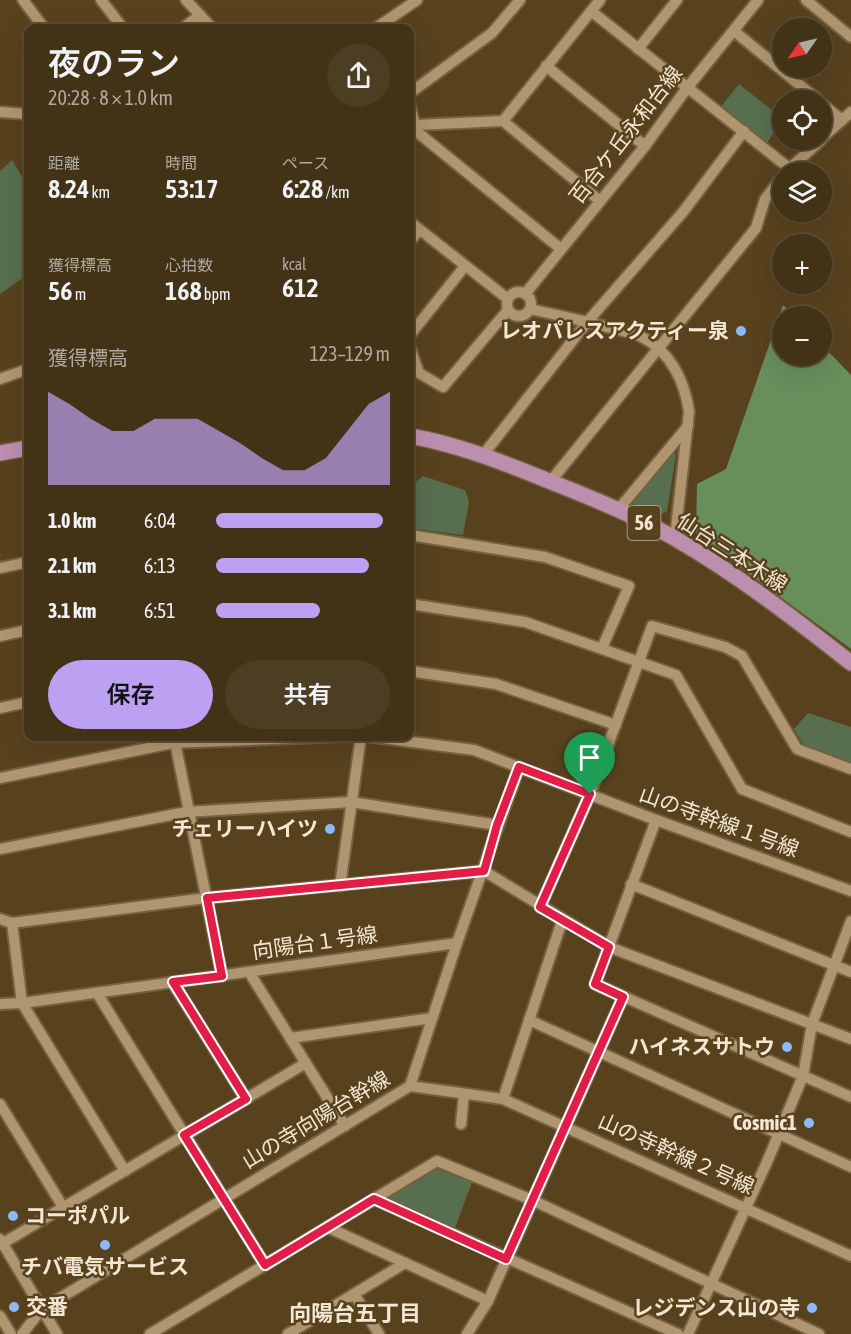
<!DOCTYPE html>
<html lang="ja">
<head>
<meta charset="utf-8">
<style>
  body { margin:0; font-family:"Asap Condensed","Noto Sans JP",sans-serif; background:#4c3e23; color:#f1f3f6; height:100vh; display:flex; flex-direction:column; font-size:22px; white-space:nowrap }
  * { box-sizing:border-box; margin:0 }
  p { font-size:20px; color:#aeaaa1 }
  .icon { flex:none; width:33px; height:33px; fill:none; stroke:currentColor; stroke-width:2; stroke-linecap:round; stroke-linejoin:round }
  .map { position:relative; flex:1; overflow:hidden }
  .details { position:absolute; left:24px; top:24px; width:390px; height:717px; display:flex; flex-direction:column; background:#423216; border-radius:12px; box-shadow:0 6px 24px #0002,0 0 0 2px #5a4d35 }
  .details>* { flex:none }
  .needle { width:39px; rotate:236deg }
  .fabs { position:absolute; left:772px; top:18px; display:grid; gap:12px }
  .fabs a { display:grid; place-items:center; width:60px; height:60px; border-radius:50%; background:#423216; box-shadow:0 6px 24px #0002,0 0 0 2px #5a4d35; font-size:30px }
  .pin { position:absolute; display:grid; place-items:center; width:51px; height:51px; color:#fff; margin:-62px -26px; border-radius:50% 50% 50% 0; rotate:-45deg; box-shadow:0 0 6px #0007 }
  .pin .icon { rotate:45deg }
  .round { display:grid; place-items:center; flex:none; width:63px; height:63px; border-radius:32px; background:#4c3e23 }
  .overview { display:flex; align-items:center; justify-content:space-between; height:102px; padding:0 24px }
  h1 { font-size:33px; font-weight:600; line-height:45px }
  .figures { display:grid; grid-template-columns:repeat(3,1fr); gap:9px; height:102px; padding:6px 24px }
  .figures div { display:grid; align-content:center }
  .figures b { font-size:26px; font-weight:600 }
  .figures small { font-size:16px; font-weight:400 }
  .figures p { font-size:16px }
  .chart { height:168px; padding:12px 24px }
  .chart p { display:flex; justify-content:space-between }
  .chart svg { width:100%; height:108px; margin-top:6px; fill:#bca0f2; opacity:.7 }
  .primary-button { display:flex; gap:12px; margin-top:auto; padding:12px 24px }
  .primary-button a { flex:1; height:69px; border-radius:36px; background:#bca0f2; color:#111; font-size:24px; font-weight:600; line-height:69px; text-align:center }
  .primary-button a+a { background:#4c3e23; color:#f1f3f6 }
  ul { padding:0 24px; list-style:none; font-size:20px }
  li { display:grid; grid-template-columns:96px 72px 1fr; align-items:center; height:45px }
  li i { height:15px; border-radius:8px; background:#bca0f2 }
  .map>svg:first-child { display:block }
  .green { fill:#576f4f }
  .forest { fill:#688e5c }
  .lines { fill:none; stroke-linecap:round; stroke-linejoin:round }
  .minor-casing { stroke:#746141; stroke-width:14 }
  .major-casing { stroke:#746141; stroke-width:18 }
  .minor { stroke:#af9670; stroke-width:10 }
  .major { stroke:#bd8faf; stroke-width:15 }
  .route-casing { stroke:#fff; stroke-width:12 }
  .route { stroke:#e11d48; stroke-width:8 }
  .poi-dot { fill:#8cb9fc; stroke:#58421e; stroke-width:2 }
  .labels { text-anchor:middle; stroke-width:5; stroke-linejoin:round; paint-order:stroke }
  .shield { fill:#58421e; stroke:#c4b59d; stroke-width:1.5 }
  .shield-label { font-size:20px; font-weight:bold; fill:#f3e6d3 }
  .street-label { font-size:21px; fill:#f3e6d3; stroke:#58421e }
  .poi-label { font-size:21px; font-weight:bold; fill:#f3e6d3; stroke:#58421e; text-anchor:end }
  .neighbourhood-label { font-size:22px; font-weight:bold; fill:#f3e6d3; stroke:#58421e }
</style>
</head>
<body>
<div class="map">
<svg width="851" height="1334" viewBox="0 0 851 1334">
  <rect width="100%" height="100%" fill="#58421e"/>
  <g class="green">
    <path d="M739,84L783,119L766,144L720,108Z"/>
    <path d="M12,160L28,186V274L0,294V171Z"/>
    <path d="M671,454H676L667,511L660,515L632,504Z"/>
    <path d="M423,476L465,490L469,502L463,535L410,528V487Z"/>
    <path d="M808,713L851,727V763L803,744L794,729Z"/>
    <path d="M435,1168L472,1182L455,1228L385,1199V1197Z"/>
  </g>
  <path class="forest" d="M783,305L795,316H783V356H822V345L851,375V649L696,535L697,484L726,469Z"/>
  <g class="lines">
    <defs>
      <g id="minor">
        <path d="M23,0L44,28"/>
        <path d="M101,0L123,28"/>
        <path d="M186,0L212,28"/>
        <path d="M806,0L851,37"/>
        <path d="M591,11L789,168"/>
        <path d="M183,28L200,15"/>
        <path d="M376,28L417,0"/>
        <path d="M734,31L818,100"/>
        <path d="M638,49L677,0"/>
        <path d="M546,66L645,146"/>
        <path d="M410,93L492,33L520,0"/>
        <path d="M822,104L842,120"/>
        <path d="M410,106L415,125"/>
        <path d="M0,112L28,114"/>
        <path d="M503,121L600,201"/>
        <path d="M411,127L561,249"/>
        <path d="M410,128L415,125L503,121L600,0"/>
        <path d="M822,138L851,112"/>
        <path d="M786,172L821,140"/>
        <path d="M410,222L508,299"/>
        <path d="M410,241L419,230"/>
        <circle cx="519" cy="304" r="12"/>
        <path d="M525,294L645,146L687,88L758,0"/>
        <path d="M530,309C556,315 582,320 607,327C618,330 632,332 642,337C671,352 685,382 689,412L675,538"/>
        <path d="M410,335L465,266"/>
        <path d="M410,348L419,373L443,387L508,310"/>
        <path d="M0,379L28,369"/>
        <path d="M483,455L588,321L683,212L744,131"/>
        <path d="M550,482L756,228L765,199L783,176"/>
        <path d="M618,510L688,426"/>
        <path d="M410,535L545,557L629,586L602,648"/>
        <path d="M0,568L28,562"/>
        <path d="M410,604L525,622L676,675L742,789L851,832"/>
        <path d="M0,636L28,630"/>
        <path d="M410,671L496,684L616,725"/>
        <path d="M0,708L28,702"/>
        <path d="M366,736L474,750L656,820L851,891"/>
        <path d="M174,737L222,976"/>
        <path d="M0,778L173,743L345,736"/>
        <path d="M656,820L595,984L851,1097"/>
        <path d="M0,849L186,812L351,802L497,825"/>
        <path d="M631,884L851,972"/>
        <path d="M340,886L361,736"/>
        <path d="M540,907L590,794L652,626L725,647L742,656L797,749L851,769"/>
        <path d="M0,919L12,923L206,898L484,871L609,947L851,1039"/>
        <path d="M12,923L22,1003L125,1171"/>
        <path d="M249,972L345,1126"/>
        <path d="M173,983L246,1099"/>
        <path d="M97,993L265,1265"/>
        <path d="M0,1004L22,1003L457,943"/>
        <path d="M529,1020L851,1167"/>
        <path d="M290,1038L432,1018"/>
        <path d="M410,1086L503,1099L851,1256"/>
        <path d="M503,1099L562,921"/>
        <path d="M0,1104L63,1207"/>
        <path d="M461,1124L464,1094"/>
        <path d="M374,1199L678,1334"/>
        <path d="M327,1227L488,1301"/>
        <path d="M0,1239L57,1334"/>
        <path d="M0,1245L306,1063"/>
        <path d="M354,1294L379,1334"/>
        <path d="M0,1316L11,1334"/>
        <path d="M22,1334L42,1309L410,1086L457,943L519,767"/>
        <path d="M150,1334L437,1161L532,1200L819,1334"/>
        <path d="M288,1334L405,1263"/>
        <path d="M467,1334L488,1301L623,997"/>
        <path d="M688,1334L767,1162L803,1076L812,1024L851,921"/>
      </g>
      <g id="major">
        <path d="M410,436C455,444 497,460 539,477C586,496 633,514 676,539C738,575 795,619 851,663"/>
        <path d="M0,453L28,448"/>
      </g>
    </defs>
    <use href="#minor" class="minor-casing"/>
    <use href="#major" class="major-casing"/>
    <use href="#minor" class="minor"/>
    <use href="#major" class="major"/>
  </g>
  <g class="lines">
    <defs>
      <path id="route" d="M519,767L590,794L540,907L609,947L595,984L623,997L506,1259L374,1199L265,1265L184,1135L246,1099L173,982L222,976L207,898L484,871L497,825Z"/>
    </defs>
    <use href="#route" class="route-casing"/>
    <use href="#route" class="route"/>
  </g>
  <g class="poi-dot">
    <circle cx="741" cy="331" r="6"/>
    <circle cx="330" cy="829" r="6"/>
    <circle cx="787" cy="1047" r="6"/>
    <circle cx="809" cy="1123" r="6"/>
    <circle cx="13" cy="1216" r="6"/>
    <circle cx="105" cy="1245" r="6"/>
    <circle cx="14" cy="1307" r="6"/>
    <circle cx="812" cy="1308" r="6"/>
  </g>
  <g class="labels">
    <rect class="shield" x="627.5" y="506" width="33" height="34" rx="4.5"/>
    <g class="shield-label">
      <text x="644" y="530">56</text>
    </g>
    <g class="street-label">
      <text transform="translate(626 135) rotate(-52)" y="7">百合ケ丘永和台線</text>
      <text transform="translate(732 553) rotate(33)" y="7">仙台三本木線</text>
      <text transform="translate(719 822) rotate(20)" y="7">山の寺幹線１号線</text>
      <text transform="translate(315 943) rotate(-8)" y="7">向陽台１号線</text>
      <text transform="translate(316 1120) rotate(-31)" y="7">山の寺向陽台幹線</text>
      <text transform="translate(676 1154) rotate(24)" y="7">山の寺幹線２号線</text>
    </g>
    <g class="poi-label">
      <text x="729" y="338">レオパレスアクティー泉</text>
      <text x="318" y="836">チェリーハイツ</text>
      <text x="775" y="1054">ハイネスサトウ</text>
      <text x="797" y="1130">Cosmic1</text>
      <text x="25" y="1223" text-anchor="start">コーポパル</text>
      <text x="105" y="1274" text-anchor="middle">チバ電気サービス</text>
      <text x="26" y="1314" text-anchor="start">交番</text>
      <text x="800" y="1315">レジデンス山の寺</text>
    </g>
    <g class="neighbourhood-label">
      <text x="355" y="1321">向陽台五丁目</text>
    </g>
  </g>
</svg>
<div class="fabs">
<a><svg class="needle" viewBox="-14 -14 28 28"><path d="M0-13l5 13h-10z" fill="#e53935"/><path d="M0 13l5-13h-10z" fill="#aeaaa1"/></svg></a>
<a><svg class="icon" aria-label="locate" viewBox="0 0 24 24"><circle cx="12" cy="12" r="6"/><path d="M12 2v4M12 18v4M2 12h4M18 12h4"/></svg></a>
<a><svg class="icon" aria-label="layers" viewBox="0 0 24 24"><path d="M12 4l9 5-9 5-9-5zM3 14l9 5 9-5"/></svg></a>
<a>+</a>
<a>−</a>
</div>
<div class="pin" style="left:590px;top:794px;background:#1e9e55"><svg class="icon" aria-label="arrive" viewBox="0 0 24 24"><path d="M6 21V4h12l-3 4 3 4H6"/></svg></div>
<section class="details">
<div class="overview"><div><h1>夜のラン</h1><p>20:28 · 8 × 1.0 km</p></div><a class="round"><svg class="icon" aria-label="share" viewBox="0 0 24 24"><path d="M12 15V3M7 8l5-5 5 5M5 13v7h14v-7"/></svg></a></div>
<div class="figures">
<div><p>距離</p><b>8.24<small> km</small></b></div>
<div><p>時間</p><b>53:17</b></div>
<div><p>ペース</p><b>6:28<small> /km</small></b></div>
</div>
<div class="figures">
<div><p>獲得標高</p><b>56<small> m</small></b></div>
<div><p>心拍数</p><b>168<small> bpm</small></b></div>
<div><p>kcal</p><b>612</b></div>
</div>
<div class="chart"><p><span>獲得標高</span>123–129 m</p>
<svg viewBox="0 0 160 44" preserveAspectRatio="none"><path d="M0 44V6L10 11L20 17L30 22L40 22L50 17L60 17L70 17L80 22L90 27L100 33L110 38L120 38L130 33L140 22L150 11L160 6V44z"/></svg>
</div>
<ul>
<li><b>1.0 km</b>6:04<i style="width:96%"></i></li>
<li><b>2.1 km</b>6:13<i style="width:88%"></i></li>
<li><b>3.1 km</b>6:51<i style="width:60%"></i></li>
</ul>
<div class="primary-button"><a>保存</a><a>共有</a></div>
</section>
</div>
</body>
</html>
